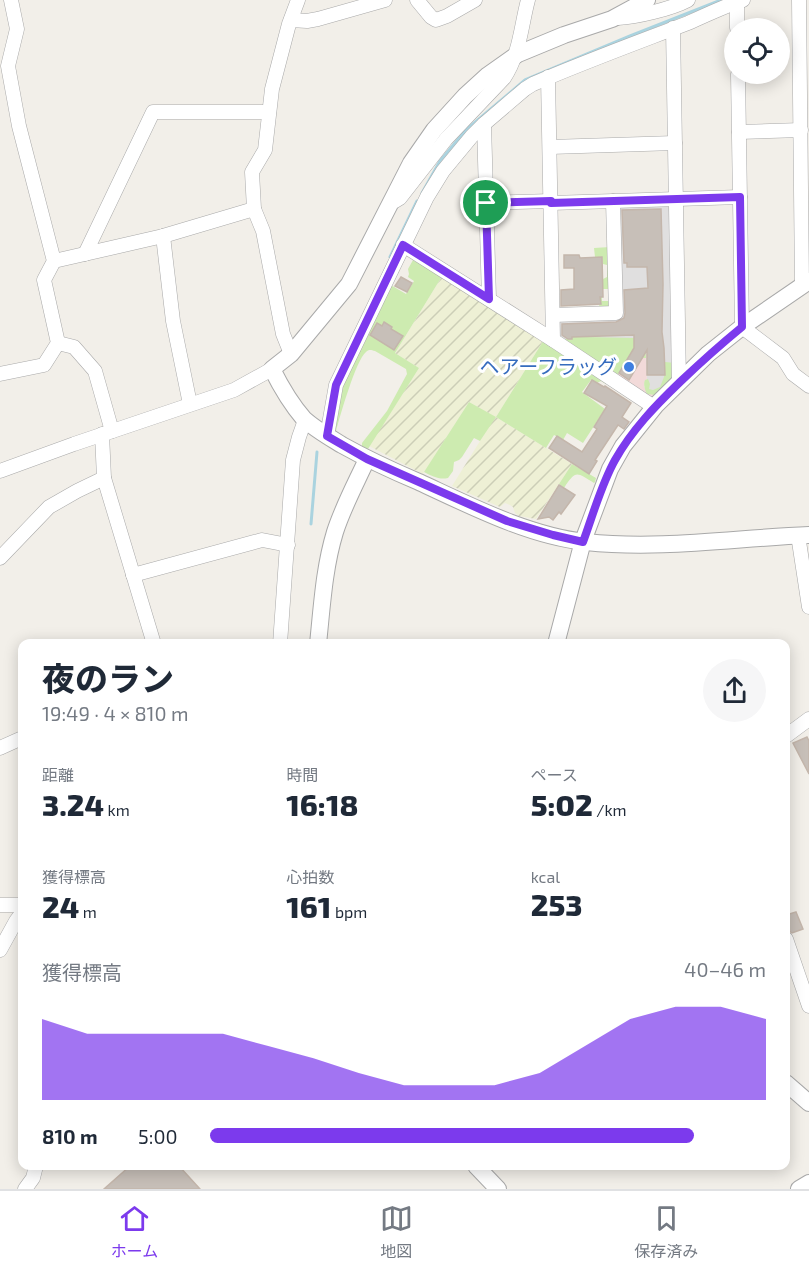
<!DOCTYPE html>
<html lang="ja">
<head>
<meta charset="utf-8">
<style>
  body { margin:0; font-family:"Exo 2","Noto Sans JP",sans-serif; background:#f6f6f7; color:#1f2937; height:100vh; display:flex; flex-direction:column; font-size:22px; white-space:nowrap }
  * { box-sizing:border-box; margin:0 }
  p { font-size:20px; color:#747a83 }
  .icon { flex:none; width:33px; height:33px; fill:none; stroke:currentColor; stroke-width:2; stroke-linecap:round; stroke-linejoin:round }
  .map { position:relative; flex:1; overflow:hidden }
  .side { position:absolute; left:18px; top:639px; width:772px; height:531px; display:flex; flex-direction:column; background:#fff; border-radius:12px; box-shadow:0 3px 15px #0003 }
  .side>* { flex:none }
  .fabs { position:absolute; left:724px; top:18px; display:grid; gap:12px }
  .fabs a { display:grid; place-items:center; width:66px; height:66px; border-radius:50%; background:#fff; box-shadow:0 3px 15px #0003; font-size:30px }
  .pin { position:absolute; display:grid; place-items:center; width:51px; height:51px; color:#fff; margin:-26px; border:3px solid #fff; border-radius:50%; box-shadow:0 2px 6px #0007 }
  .round { display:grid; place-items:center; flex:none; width:63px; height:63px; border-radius:32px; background:#f6f6f7 }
  .overview { display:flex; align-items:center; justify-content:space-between; height:102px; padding:0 24px }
  h1 { font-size:33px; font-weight:800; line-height:45px }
  .stats { display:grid; grid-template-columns:repeat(3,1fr); gap:9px; height:102px; padding:6px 24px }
  .stats div { display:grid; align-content:center }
  .stats b { font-size:30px; font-weight:800 }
  .stats small { font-size:16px; font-weight:400 }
  .stats p { font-size:16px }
  .chart { height:168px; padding:12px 24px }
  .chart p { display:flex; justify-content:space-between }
  .chart svg { width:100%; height:108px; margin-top:6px; fill:#7c3aed; opacity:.7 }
  ul { padding:0 24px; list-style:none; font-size:20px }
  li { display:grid; grid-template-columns:96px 72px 1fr; align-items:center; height:45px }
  li i { height:15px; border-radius:8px; background:#7c3aed }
  .tabs { display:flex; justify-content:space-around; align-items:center; height:84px; border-top:2px solid #e0e1e3; background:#fff; font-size:16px; color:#747a83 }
  .tabs a { display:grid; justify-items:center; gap:3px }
  .tabs .active { color:#7c3aed }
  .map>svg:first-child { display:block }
  .residential { fill:#e0dfdf }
  .commercial { fill:#f2dad9 }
  .farmland { fill:url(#farmland-furrows) }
  .grass { fill:#cdebb0 }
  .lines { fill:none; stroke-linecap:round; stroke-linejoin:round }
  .stream { stroke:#aad3df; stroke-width:3 }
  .building { fill:#c7bfb8; stroke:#c4b6ab; stroke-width:1.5 }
  .minor-casing { stroke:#a9a9a9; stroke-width:15 }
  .tertiary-casing { stroke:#a9a9a9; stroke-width:18 }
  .minor { stroke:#fff; stroke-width:14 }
  .tertiary { stroke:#fff; stroke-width:16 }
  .route-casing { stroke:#fff; stroke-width:12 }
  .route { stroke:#7c3aed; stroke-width:8 }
  .shop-dot { fill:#3f7fe0; stroke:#fff; stroke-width:2 }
  .labels { text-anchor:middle; stroke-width:6; stroke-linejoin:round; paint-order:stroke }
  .shop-label { font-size:20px; fill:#366cbe; stroke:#fff; text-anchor:end }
</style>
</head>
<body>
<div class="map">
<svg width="809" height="1189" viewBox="0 0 809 1189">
  <defs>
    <pattern id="farmland-furrows" width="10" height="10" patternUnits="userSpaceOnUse" patternTransform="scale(1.5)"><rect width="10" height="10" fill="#eef0d5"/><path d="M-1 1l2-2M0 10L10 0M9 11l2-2" fill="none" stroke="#ccceb7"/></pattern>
  </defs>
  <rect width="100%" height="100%" fill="#f2efe9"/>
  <path class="residential" d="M675,199L679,373L655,395H651L645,380L647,379L645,344L632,352L614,381L553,340V315L615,313L613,201Z"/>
  <path class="commercial" d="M645,344L647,380H645L644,387L655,395L649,404L614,381L632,352Z"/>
  <path class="farmland" d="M444,273L545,338L496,417L572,464L536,519L519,516L515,513L513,507L510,505L505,503L500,507L452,486L495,417L469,402L423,474L369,446L419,368L395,353Z"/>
  <g class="grass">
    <path d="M610,247L611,289H602V301H610L609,308L599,310L600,291L584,285H603V279L607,277V265L603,264L602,257H595L594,248Z"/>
    <path d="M418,259L444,273L395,353L419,368L368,449L362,446V443L387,411L407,374L406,369L375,351C371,350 369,349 366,352C356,360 340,416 336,431H334L338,394L389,284L406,294L414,281L408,277L409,274L408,269L413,260L416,262Z"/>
    <path d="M587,325V337L634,338L645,344L646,358H642L632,352L615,379L558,339H572L571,333Z"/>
    <path d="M545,338L609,380L606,384L601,381L597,383L591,380L582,392L605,409L583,443L567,433L563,440L554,435L546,448L496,417L480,441L474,438L462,457L459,460L454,462L453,471L448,478C439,480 432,476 424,472L469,402L496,417Z"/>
    <path d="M665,362L675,363L673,377L655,395L647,394C645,390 643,384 645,380L648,379L650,384L649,389L653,390L660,387L664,377Z"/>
    <path d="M572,464L596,478L595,482L594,483C576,472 576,470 564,488L559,484Z"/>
  </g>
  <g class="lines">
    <g class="stream">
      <path d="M422,193L440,161L466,130L525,80L630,36L721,0"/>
      <path d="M390,257L417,201"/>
      <path d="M311,524L317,452"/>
    </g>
  </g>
  <g class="building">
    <path d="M661,209L663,284L662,332L664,348L665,375H647V350L629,380L619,373L634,348V335L572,337V339H568L562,335V324L616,322L624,318L625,313L624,290L648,288L647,267H627V263H624L622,210Z"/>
    <path d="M564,255H579L580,258L602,257L603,297H600L601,304L561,306V290L574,289V268H564Z"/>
    <path d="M401,277L412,283L407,292L395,286Z"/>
    <path d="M384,322L392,327L391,329L403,336L394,350L370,335L377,323L382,326Z"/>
    <path d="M592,380L604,387L605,386L631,403L622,417L629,422L624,429L618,425L595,460L597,461L589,474L549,448L557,436L582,452L597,429L594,427L607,406L584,393Z"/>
    <path d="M559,485L575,495L561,514L559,512L553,520L549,517L538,519Z"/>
    <path d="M807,737L809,741V774L793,743Z"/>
    <path d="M796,912L803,929L792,933L788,930L786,923V915Z"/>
    <path d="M130,1166H141L144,1169L149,1166H179L200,1189H104Z"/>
  </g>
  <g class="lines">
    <defs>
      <g id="minor">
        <path d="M417,0L431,17L436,20L447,16L475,0"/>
        <path d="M799,0L802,285"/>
        <path d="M737,2V28"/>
        <path d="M618,18C637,17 671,9 688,0"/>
        <path d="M291,20L307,21L318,19L385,0"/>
        <path d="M673,28L679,383"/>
        <path d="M738,74L742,327L783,358L793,374L809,386"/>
        <path d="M548,77L553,340"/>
        <path d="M484,124L489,299"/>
        <path d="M739,132L801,130"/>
        <path d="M550,147L675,143"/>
        <path d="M395,201L400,198L446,139L504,78C520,54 521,26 528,0"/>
        <path d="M486,203L551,201"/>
        <path d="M551,203L740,197"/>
        <path d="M163,236L173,321L190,404"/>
        <path d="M403,245L553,340L654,407"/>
        <path d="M85,254L153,112H269"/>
        <path d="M54,261L163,236L254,209"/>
        <path d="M553,315L616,313L613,201"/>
        <path d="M58,343L74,347L95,371L112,431"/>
        <path d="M291,354L283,334L263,231L254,209L252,172L265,150L272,89L289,24L298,0"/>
        <path d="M0,374L44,365L58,343L44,280L54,261L19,126L8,66L17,29L11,0"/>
        <path d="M102,434L104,478L154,644"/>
        <path d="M327,436L336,385L427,197L443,171L472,136L484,124L525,89L533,84C584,62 636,43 688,23C707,15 724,6 743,0"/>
        <path d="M0,471L74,444L234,390L272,369"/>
        <path d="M798,535L809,607"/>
        <path d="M0,558L49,507L77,491L104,478"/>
        <path d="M133,575L262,540L288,545"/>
        <path d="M280,644L293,460L299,437L305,420"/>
        <path d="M786,736L809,719"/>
        <path d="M0,748L22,738"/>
        <path d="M0,905H22"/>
        <path d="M786,939L809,1006"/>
        <path d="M0,950L16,921L22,913"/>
        <path d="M25,1189L33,1178L36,1166"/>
      </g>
      <g id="tertiary">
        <path d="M647,0L612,19L564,35L518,54L488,75L465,96L434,130L411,163L349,284L291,354L272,369C281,387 291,404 304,419C315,429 329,437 342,445C367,459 393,471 419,482C471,506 529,536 586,542C660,550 735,538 809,535"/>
        <path d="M318,644C322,606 324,568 335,532C343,507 356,483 367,459"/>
        <path d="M556,644L583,541L610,469L623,446L656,405L708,354L742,327L809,281"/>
        <path d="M786,1083L809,1103"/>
        <path d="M476,1166L498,1189"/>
        <path d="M799,1189L809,1183"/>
      </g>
    </defs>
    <use href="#minor" class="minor-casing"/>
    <use href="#tertiary" class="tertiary-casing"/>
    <use href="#minor" class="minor"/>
    <use href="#tertiary" class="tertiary"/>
  </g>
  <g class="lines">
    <defs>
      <path id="route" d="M740,197L742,327C720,345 700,363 680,382C655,406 632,430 615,460C601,485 593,515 583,542L553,535L507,521L367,459L327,436L336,385L403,245L489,299L486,203L551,201V203Z"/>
    </defs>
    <use href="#route" class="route-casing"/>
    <use href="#route" class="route"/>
  </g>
  <circle class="shop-dot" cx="629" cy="367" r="6"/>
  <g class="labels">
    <g class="shop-label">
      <text x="617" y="374">ヘアーフラッグ</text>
    </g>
  </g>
</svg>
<div class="fabs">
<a><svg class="icon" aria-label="locate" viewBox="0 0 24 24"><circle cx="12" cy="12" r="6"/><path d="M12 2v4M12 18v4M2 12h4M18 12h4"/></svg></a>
</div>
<div class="pin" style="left:486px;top:203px;background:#1e9e55"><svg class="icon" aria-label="arrive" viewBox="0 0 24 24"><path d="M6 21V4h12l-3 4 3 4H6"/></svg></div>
<section class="side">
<div class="overview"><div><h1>夜のラン</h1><p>19:49 · 4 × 810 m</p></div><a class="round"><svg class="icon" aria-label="share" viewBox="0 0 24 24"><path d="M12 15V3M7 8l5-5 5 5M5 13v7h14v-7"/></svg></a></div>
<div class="stats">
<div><p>距離</p><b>3.24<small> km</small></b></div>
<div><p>時間</p><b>16:18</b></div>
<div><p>ペース</p><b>5:02<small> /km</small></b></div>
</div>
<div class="stats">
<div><p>獲得標高</p><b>24<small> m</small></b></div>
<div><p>心拍数</p><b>161<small> bpm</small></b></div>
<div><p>kcal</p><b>253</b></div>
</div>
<div class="chart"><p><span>獲得標高</span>40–46 m</p>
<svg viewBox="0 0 160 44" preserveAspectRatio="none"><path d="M0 44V11L10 17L20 17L30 17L40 17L50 22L60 27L70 33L80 38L90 38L100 38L110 33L120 22L130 11L140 6L150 6L160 11V44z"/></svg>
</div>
<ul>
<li><b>810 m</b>5:00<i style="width:87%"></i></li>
</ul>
</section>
</div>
<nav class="tabs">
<a class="active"><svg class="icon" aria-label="home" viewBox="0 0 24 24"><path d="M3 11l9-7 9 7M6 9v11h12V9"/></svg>ホーム</a>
<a><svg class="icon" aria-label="map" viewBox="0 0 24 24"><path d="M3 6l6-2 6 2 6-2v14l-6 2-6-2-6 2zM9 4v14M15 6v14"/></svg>地図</a>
<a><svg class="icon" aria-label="saved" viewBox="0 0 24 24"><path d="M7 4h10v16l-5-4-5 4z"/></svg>保存済み</a>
</nav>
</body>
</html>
